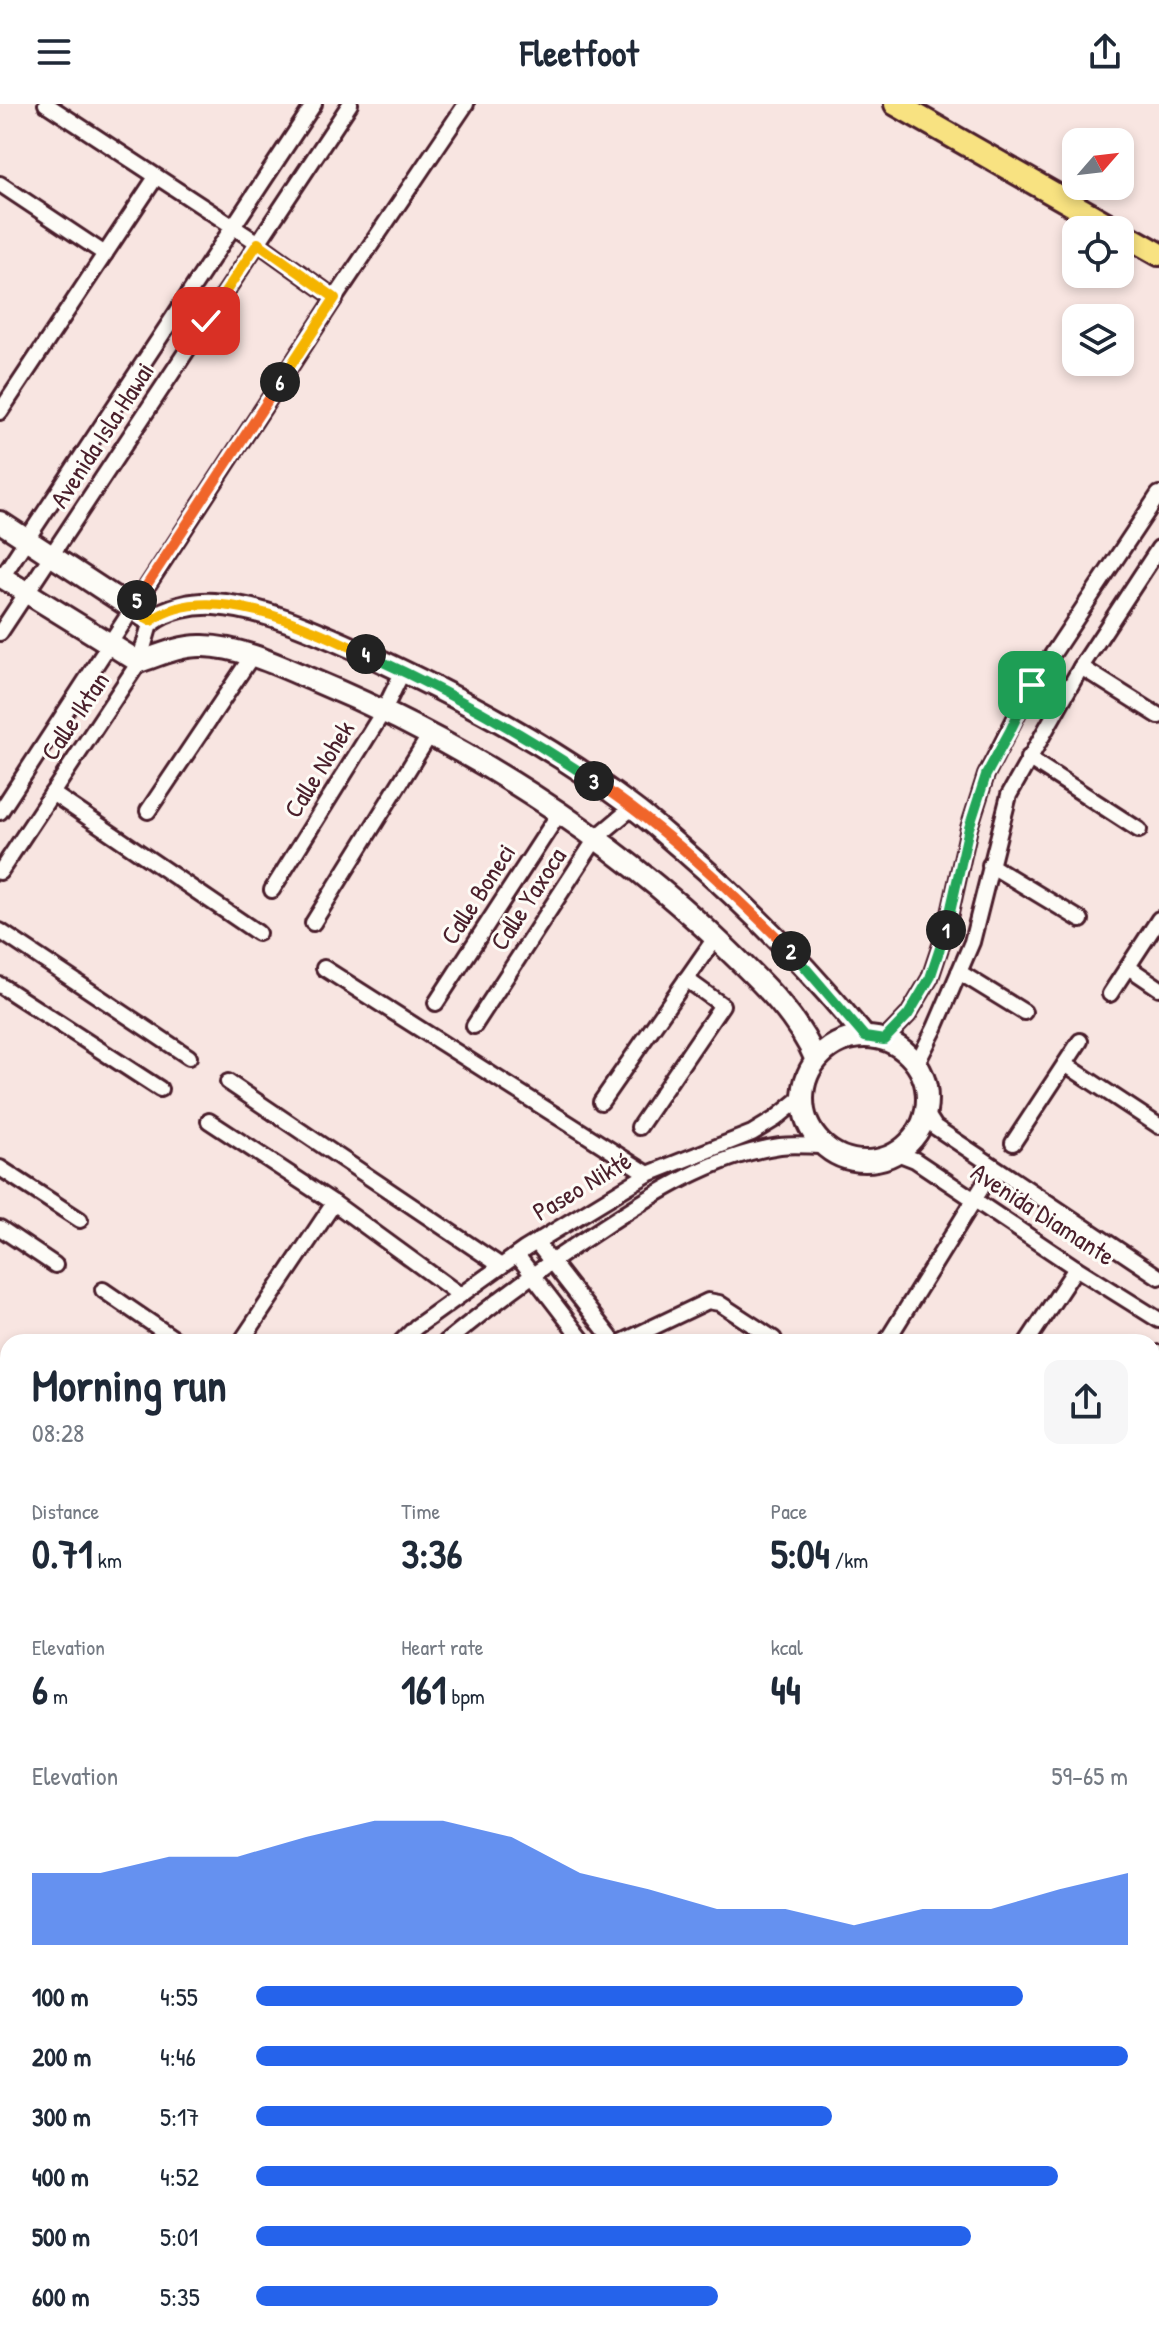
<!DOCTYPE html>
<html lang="en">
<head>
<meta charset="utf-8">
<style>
  body { margin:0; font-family:"Patrick Hand",sans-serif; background:#f6f6f7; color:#1f2937; height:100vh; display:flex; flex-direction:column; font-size:30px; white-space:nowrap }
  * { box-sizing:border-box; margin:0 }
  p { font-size:26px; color:#747a83 }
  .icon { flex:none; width:44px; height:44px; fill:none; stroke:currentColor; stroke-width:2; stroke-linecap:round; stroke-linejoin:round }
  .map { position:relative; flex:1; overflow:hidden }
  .panel { position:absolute; left:0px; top:1230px; width:1160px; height:1008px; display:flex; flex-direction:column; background:#fff; border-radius:24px 24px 0 0; box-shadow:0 4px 12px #0003 }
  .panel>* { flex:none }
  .needle { width:52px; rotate:62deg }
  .tools { position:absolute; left:1062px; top:24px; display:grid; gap:16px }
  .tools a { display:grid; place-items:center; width:72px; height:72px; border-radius:16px; background:#fff; box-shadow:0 4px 12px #0003; font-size:40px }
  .pin { position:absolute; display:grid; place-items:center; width:68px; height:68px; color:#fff; margin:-34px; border-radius:16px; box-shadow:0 4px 12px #0006 }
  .km { position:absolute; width:40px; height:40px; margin:-20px; border-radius:50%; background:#222; color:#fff; font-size:22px; line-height:40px; text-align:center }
  .round { display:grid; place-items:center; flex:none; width:84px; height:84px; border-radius:16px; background:#f6f6f7 }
  .head { display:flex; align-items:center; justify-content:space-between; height:136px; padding:0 32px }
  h1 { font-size:44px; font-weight:800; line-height:60px }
  .stats { display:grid; grid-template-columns:repeat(3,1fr); gap:12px; height:136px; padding:8px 32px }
  .stats div { display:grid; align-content:center }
  .stats b { font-size:40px; font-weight:800 }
  .stats small { font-size:22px; font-weight:400 }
  .stats p { font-size:22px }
  .chart { height:224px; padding:16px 32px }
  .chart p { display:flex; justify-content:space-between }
  .chart svg { width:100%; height:144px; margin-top:8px; fill:#2563eb; opacity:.7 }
  ul { padding:0 32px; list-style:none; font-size:26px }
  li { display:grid; grid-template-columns:128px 96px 1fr; align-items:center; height:60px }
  li i { height:20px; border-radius:10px; background:#2563eb }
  header { display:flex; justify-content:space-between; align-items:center; height:104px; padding:0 32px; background:#fff; font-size:36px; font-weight:800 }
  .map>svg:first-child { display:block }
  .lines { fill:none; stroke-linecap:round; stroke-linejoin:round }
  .street-casing { stroke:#4a1f2b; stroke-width:20 }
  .secondary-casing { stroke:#4a1f2b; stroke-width:26 }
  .primary-casing { stroke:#4a1f2b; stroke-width:28 }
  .street { stroke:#fdfcf7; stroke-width:14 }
  .secondary { stroke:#fdfcf7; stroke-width:20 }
  .primary { stroke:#f8e281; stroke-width:22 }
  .split-1-casing { stroke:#fff; stroke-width:16 }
  .split-2-casing { stroke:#fff; stroke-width:16 }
  .split-3-casing { stroke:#fff; stroke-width:16 }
  .split-4-casing { stroke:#fff; stroke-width:16 }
  .split-5-casing { stroke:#fff; stroke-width:16 }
  .split-6-casing { stroke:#fff; stroke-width:16 }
  .split-7-casing { stroke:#fff; stroke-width:16 }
  .split-1 { stroke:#22a559; stroke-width:10 }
  .split-2 { stroke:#22a559; stroke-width:10 }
  .split-3 { stroke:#f0652b; stroke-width:10 }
  .split-4 { stroke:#22a559; stroke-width:10 }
  .split-5 { stroke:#f5b400; stroke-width:10 }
  .split-6 { stroke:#f0652b; stroke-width:10 }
  .split-7 { stroke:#f5b400; stroke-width:10 }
  .labels { text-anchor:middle; stroke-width:6; stroke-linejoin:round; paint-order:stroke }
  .street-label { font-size:26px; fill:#4a1f2b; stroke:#fdfcf7 }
</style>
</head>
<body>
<header><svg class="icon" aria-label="menu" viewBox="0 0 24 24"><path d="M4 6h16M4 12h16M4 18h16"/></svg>Fleetfoot<svg class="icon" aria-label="share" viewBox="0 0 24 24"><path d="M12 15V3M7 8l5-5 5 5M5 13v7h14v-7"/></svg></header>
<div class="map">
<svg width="1159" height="2238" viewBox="0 0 1159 2238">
  <rect width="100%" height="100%" fill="#f8e5e1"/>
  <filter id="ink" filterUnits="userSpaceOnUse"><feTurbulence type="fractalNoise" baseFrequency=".0125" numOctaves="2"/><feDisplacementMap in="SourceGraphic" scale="16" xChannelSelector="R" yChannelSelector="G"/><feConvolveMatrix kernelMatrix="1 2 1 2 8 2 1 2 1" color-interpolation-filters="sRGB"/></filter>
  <g filter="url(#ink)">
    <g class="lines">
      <defs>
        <g id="street">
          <path d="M46,0L258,139L335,194"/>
          <path d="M0,80L105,150"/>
          <path d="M0,308L156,73"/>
          <path d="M0,476L314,0"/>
          <path d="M0,529L350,0"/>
          <path d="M1081,563L1159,612"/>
          <path d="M1028,654L1139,726"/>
          <path d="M52,689L258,829"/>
          <path d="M148,707L252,552"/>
          <path d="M0,708L335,194L466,0"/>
          <path d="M990,761L1081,816"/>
          <path d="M0,768L139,558L151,517"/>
          <path d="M272,786L383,608L403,567"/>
          <path d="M313,819L429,632"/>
          <path d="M0,827L189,953"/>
          <path d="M1128,863L1159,884"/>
          <path d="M324,864L648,1070"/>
          <path d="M959,868L1024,908"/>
          <path d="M0,881L160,985"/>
          <path d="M1110,890L1159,815"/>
          <path d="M436,899L560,708"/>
          <path d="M474,922L597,733L633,703"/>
          <path d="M884,936L908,911L930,874L947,823L969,724L986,671L1032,581L1159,390"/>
          <path d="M1065,960L1159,1022"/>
          <path d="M916,961L935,924L972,838L1009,691L1081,563L1159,444"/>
          <path d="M228,978L501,1162"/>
          <path d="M601,998L715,834"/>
          <path d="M926,1009L935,1023L1159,1173"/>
          <path d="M209,1017L334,1099L460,1191"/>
          <path d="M639,1023L722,901L686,875"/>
          <path d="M1013,1039L1080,937"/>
          <path d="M897,1049L915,1056L1076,1164L1159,1216"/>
          <path d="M0,1064L80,1116"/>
          <path d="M0,1124L55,1161"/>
          <path d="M536,1138L614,1238"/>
          <path d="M517,1151L584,1238"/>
          <path d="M103,1186L179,1238"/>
          <path d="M241,1238L334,1099"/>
          <path d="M401,1238L416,1223L525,1145L648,1070L752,1029L775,1015L802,993"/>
          <path d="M446,1238C495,1198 546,1160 599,1126C653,1090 715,1051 780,1042C794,1040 809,1042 823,1042"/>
          <path d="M622,1238L708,1197L719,1199L774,1235"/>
          <path d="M886,1238L994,1064"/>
          <path d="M1027,1238L1076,1164"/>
          <path d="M1152,1259L1159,1249"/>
          <path d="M0,1339L8,1344"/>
          <path d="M1152,1475L1159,1480"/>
          <path d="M0,1519L8,1524"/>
          <path d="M0,1581L8,1586"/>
          <path d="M0,1750L8,1755"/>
          <path d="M0,1791L8,1779"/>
          <path d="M1152,1807L1159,1796"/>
          <path d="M0,1842L8,1829"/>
          <path d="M1152,1893L1159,1897"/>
          <path d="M0,2001L8,2006"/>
          <path d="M1152,2034L1159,2039"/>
          <path d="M0,2057L8,2044"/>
          <path d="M0,2137L8,2142"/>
          <path d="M1152,2164L1159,2154"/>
          <path d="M0,2210L8,2215"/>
          <path d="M33,2230L46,2238"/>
          <path d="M113,2238L119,2230"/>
          <path d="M366,2238L371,2230"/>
          <path d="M497,2238L502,2230"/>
          <path d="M995,2238L1000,2230"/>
        </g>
        <g id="secondary">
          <path d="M0,418L151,517C168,504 193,499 214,500C264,503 319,529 364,549C457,592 550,641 632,703C650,716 666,732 683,746C750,804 809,865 865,933"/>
          <path d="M0,472L139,558C159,551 182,541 203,542C241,543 278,561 313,576C465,639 607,729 726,844C760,877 797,911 816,956"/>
          <circle cx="865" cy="995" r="62"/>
          <path d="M1152,1374L1159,1366"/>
          <path d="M1152,1431L1159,1420"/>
          <path d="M910,2238L915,2230"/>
          <path d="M947,2238L952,2230"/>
        </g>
        <g id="primary">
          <path d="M896,0L1117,126"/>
          <path d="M1120,128L1159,150"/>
          <path d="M0,1809L8,1815"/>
          <path d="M0,1863L8,1868"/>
          <path d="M571,2230L584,2238"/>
          <path d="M644,2230L656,2238"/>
        </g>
      </defs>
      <use href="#street" class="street-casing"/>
      <use href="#secondary" class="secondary-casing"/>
      <use href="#primary" class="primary-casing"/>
      <use href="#street" class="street"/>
      <use href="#secondary" class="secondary"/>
      <use href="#primary" class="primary"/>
    </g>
  </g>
  <g class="lines" filter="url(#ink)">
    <defs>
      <path id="split-1" d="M946,826L969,724L986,671L1010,627L1032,581"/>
      <path id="split-2" d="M791,847L865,933L884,936L908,911L930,874L946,826"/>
      <path id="split-3" d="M594,677C666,725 730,786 791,847"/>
      <path id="split-4" d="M366,550C447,587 520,627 594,677"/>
      <path id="split-5" d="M137,496L131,506L151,517C207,474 311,524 366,550"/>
      <path id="split-6" d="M137,496L280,278"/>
      <path id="split-7" d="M206,217L258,139L335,194L280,278"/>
    </defs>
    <use href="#split-1" class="split-1-casing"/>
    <use href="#split-2" class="split-2-casing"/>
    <use href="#split-3" class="split-3-casing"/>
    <use href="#split-4" class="split-4-casing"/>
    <use href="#split-5" class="split-5-casing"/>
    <use href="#split-6" class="split-6-casing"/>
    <use href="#split-7" class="split-7-casing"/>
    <use href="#split-1" class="split-1"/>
    <use href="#split-2" class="split-2"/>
    <use href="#split-3" class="split-3"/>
    <use href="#split-4" class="split-4"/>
    <use href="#split-5" class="split-5"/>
    <use href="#split-6" class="split-6"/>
    <use href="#split-7" class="split-7"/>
  </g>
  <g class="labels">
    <g class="street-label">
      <text transform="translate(102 331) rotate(-57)" y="9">Avenida Isla Hawai</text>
      <text transform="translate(75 612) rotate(-56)" y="9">Calle Iktan</text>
      <text transform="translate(319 665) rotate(-58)" y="9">Calle Nohek</text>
      <text transform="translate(478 790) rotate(-57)" y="9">Calle Boneci</text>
      <text transform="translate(528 795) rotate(-57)" y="9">Calle Yaxoca</text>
      <text transform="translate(582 1082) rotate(-31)" y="9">Paseo Nikté</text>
      <text transform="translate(1043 1110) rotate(33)" y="9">Avenida Diamante</text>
    </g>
  </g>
</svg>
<div class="tools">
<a><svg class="needle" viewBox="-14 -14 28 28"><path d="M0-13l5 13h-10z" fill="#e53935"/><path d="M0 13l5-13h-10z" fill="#747a83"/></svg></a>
<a><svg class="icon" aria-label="locate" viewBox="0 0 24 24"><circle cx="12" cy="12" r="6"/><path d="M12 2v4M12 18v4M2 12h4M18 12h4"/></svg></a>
<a><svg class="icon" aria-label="layers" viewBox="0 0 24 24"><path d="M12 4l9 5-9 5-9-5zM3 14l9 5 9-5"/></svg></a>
</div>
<div class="pin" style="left:1032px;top:581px;background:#1e9e55"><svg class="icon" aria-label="arrive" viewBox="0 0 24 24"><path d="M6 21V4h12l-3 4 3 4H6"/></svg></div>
<div class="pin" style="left:206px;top:217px;background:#d93025"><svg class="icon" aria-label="check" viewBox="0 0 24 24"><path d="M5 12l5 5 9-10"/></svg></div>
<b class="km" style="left:946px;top:826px">1</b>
<b class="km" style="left:791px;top:847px">2</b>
<b class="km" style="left:594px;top:677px">3</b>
<b class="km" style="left:366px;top:550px">4</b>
<b class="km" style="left:137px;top:496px">5</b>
<b class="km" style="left:280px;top:278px">6</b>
<section class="panel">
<div class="head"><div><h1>Morning run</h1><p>08:28</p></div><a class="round"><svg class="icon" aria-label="share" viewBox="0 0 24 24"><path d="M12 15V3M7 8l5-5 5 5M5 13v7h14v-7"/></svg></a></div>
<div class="stats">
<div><p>Distance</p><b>0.71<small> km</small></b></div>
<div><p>Time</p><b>3:36</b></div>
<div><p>Pace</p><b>5:04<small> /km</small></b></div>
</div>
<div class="stats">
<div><p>Elevation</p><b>6<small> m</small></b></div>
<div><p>Heart rate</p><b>161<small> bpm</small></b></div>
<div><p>kcal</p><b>44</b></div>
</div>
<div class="chart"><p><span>Elevation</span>59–65 m</p>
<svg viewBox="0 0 160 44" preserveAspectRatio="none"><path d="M0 44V22L10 22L20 17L30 17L40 11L50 6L60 6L70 11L80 22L90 27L100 33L110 33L120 38L130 33L140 33L150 27L160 22V44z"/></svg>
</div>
<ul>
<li><b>100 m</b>4:55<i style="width:88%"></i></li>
<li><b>200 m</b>4:46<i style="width:100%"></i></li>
<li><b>300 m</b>5:17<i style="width:66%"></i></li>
<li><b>400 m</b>4:52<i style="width:92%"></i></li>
<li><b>500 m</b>5:01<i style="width:82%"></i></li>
<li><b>600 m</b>5:35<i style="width:53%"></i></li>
</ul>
</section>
</div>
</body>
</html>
